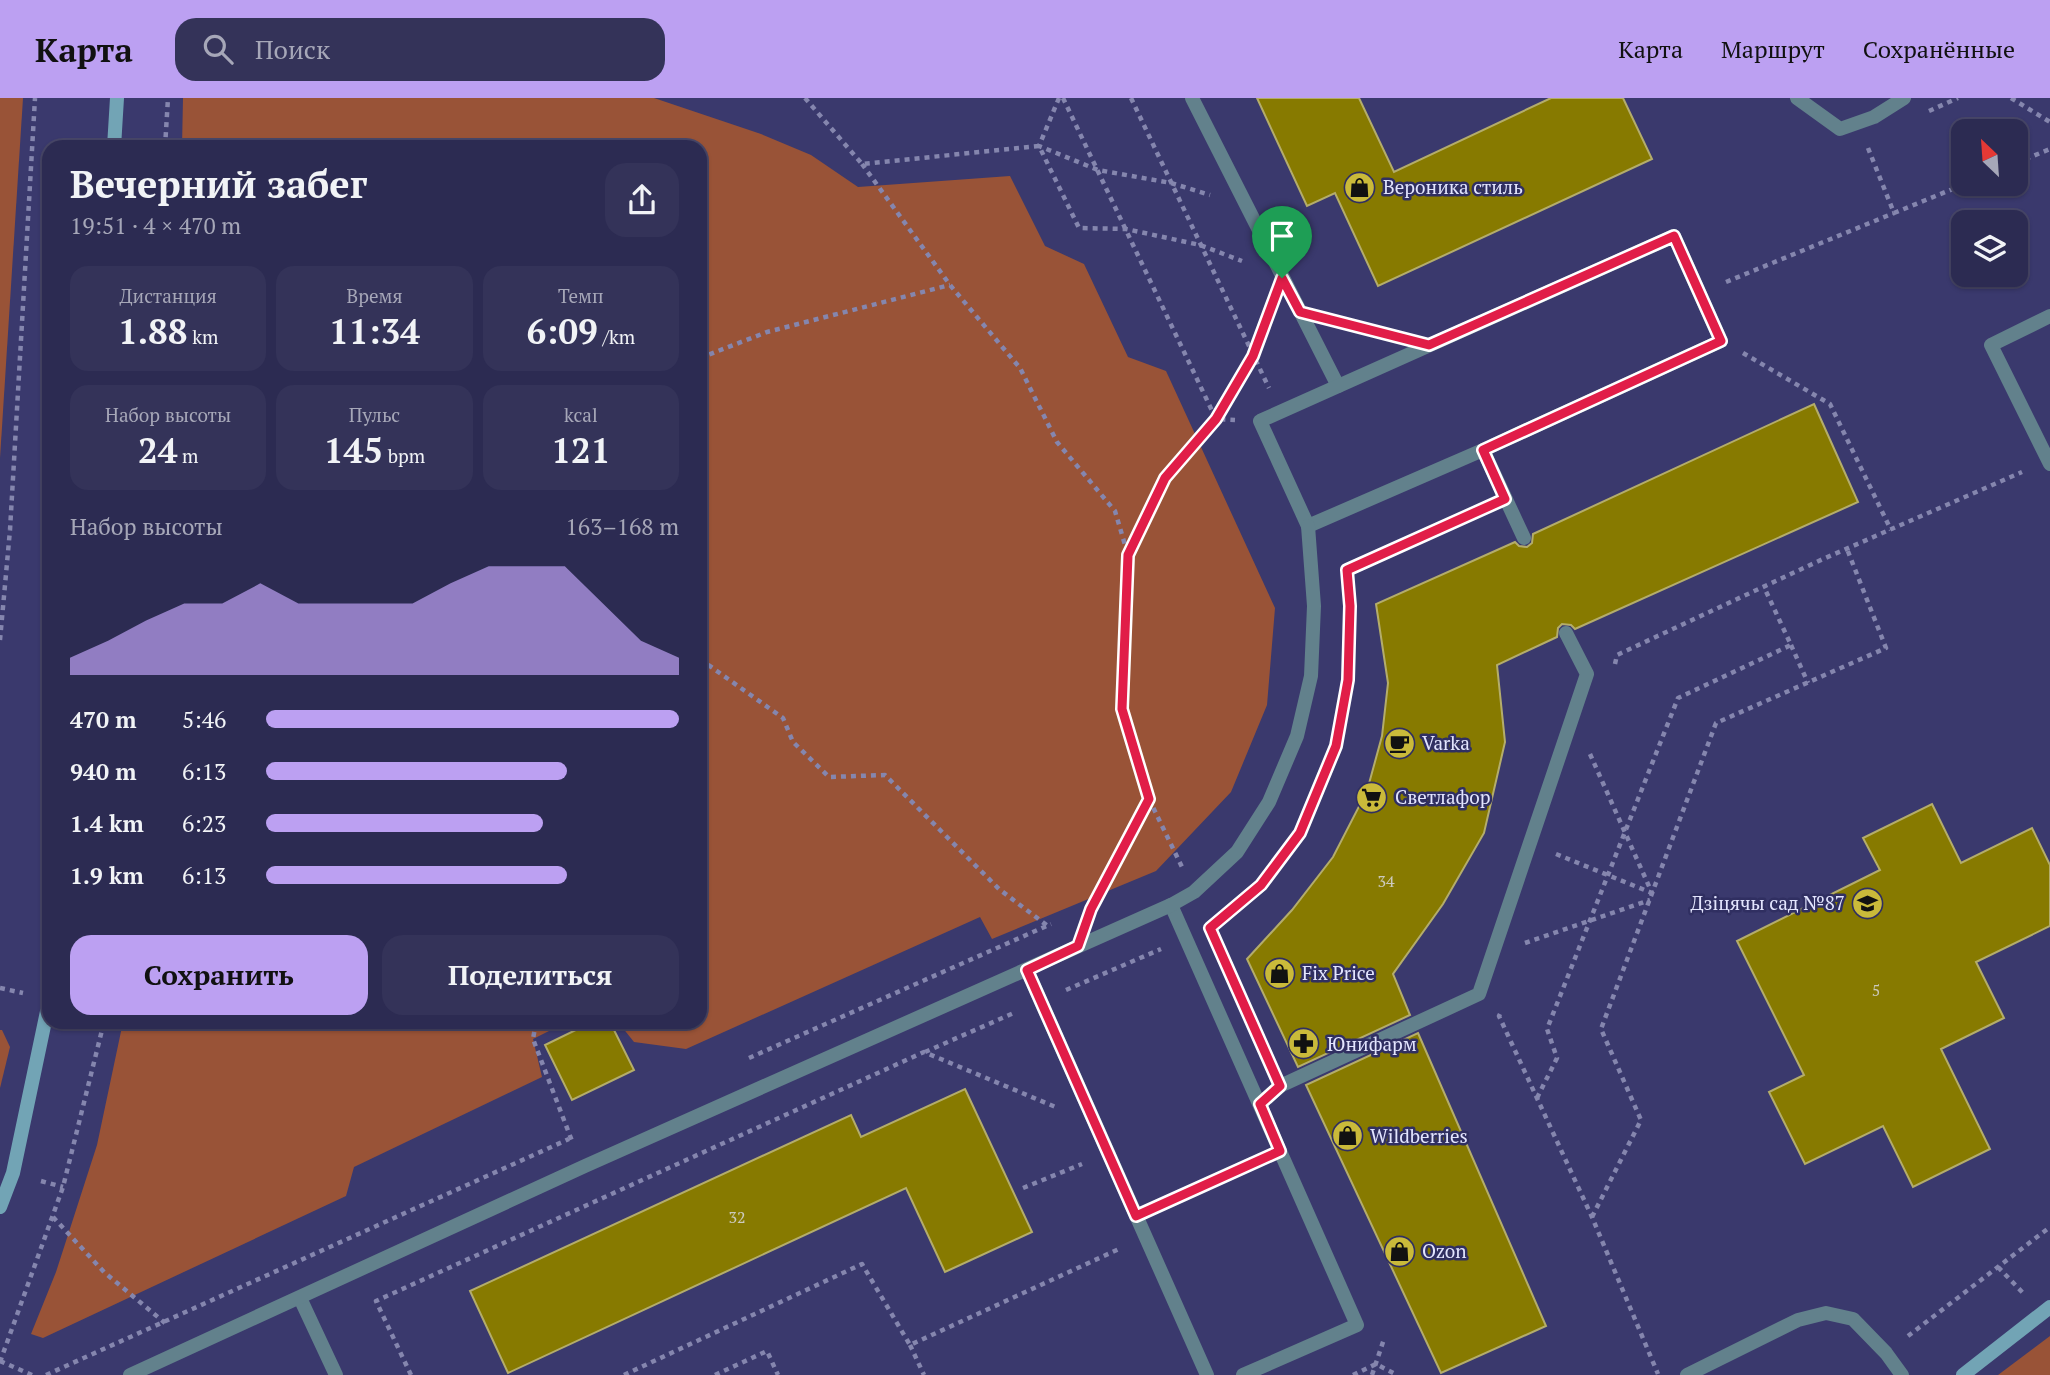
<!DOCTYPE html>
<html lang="ru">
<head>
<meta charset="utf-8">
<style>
  body { margin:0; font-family:"PT Serif",serif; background:#343359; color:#f1f3f6; height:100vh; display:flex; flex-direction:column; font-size:26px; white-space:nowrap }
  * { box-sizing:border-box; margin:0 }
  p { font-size:23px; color:#a6a7b8 }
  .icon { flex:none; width:38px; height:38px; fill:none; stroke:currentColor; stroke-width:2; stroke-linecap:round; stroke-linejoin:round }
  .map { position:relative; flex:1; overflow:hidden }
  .side { position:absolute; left:42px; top:42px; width:665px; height:889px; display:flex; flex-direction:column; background:#2c2b52; border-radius:21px; box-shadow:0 2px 5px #0004,0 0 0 2px #484769 }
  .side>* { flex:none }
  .needle { width:46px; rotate:335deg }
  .fabs { position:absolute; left:1951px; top:21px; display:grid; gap:14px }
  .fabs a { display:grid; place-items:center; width:77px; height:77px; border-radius:14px; background:#2c2b52; box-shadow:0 2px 5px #0004,0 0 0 2px #484769; font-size:35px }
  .pin { position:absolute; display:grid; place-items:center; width:60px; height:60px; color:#fff; margin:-72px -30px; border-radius:50% 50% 50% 0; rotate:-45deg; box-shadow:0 0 7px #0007 }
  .pin .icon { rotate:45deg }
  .round { display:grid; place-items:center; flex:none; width:74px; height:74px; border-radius:21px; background:#343359 }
  .head { display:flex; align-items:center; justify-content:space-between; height:119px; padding:0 28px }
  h1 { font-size:38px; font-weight:600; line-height:52px }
  .metrics { display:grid; grid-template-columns:repeat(3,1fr); gap:10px; height:119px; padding:7px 28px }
  .metrics div { display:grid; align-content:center; border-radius:18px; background:#343359; text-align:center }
  .metrics b { font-size:35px; font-weight:600 }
  .metrics small { font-size:19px; font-weight:400 }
  .metrics p { font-size:19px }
  .chart { height:196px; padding:14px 28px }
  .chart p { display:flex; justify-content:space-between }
  .chart svg { width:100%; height:126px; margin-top:7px; fill:#bca0f2; opacity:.7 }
  .action { display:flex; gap:14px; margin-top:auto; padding:14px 28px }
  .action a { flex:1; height:80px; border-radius:21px; background:#bca0f2; color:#111; font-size:28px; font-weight:600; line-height:80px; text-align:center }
  .action a+a { background:#343359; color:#f1f3f6 }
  ul { padding:0 28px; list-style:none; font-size:23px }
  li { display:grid; grid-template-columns:112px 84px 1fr; align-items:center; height:52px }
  li i { height:18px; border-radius:9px; background:#bca0f2 }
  header { display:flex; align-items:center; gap:42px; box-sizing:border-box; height:98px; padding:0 35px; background:#bca0f2; color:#111 }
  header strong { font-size:33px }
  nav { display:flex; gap:38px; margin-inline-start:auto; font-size:24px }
  .search { width:490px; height:63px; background:#343359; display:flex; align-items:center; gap:18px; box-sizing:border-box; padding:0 24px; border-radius:21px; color:#a6a7b8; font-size:26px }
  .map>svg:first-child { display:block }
  .green { fill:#995337 }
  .building { fill:#877a00; stroke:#b4ad6b; stroke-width:2 }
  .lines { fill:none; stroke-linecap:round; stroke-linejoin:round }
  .path { stroke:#8586ae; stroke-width:4.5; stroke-dasharray:5 5; stroke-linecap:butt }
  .lane { stroke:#62818c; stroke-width:14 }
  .secondary { stroke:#72a4b5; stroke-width:14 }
  .route-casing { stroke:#fff; stroke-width:14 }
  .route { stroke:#e11d48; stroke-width:9 }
  .labels { text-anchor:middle; stroke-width:5; stroke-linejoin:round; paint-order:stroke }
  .number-label { font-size:16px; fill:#cccabe }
  .poi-label { font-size:19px; fill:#e3e5fe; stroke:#302f61; text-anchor:start }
</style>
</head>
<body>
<header>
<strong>Карта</strong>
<div class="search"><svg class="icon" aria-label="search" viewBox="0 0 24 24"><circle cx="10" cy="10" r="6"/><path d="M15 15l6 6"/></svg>Поиск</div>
<nav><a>Карта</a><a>Маршрут</a><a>Сохранённые</a></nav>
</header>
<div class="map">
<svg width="2050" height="1277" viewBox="0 0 2050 1277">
  <rect width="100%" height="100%" fill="#3a396d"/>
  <g class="green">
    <path d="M0,0H23L0,360Z"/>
    <path d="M183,0H654L761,36L811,57L858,89L1010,78L1045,148L1084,166L1128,259L1166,273L1275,510L1267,607L1231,694L1156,773L992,841L980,819L686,951L634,944L618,924H700V49H182Z"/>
    <path d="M123,924H567L533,941L542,979L354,1069L346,1098L43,1240L31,1236L56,1174L97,1047Z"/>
    <path d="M0,932H2L10,949L0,990Z"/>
    <path d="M2050,1238V1277H1998Z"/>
  </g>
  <g class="building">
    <path d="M1257,0H1359L1394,74L1551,0H1623L1652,61L1378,188L1335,95L1307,108Z"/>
    <path d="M1814,306L1858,404L1575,531L1571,527L1562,526L1558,530L1557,539L1497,567L1505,644L1484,735L1443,806L1393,876L1410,917L1298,969L1247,861L1292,812L1333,759L1367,693L1382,638L1388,585L1376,506L1515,444L1519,448L1527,449L1532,445L1533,436Z"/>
    <path d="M1932,706L1961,765L2032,730L2050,767V828L1976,864L2004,920L1941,951L1990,1051L1913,1089L1883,1028L1805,1066L1769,994L1804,977L1737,843L1880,772L1863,740Z"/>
    <path d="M592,924H610L634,972L572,1002L545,947Z"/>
    <path d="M1418,935L1546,1228L1441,1275L1306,987Z"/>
    <path d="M965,991L1032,1134L945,1174L906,1090L508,1275L470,1193L851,1017L861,1039Z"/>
  </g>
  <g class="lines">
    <g class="path">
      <path d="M805,0L862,66L1039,48L1079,130L1126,131L1200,147L1242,163"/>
      <path d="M1059,0L1039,48L1098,72L1171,85L1210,97"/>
      <path d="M1063,0L1216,321L1235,322"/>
      <path d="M1131,0L1269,290"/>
      <path d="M2011,0L2050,24"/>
      <path d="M1929,13L1958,0"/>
      <path d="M165,49L168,0"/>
      <path d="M1868,50L1894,115L1965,86"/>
      <path d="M2016,65L2050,51"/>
      <path d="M862,66L950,187L1020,270L1057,344L1115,413L1128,457L1123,611L1149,701L1091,811"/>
      <path d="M1726,184L1894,115"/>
      <path d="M1338,224L1384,236"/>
      <path d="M1743,255L1830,306L1891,432"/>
      <path d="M700,260L767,234L950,187"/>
      <path d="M1128,457L1165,380L1216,321L1253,258L1268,216"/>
      <path d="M0,542L10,432L35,0"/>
      <path d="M1791,547L1808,585"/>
      <path d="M700,561L783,620L793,644L829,679L885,677L999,791L1049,829"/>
      <path d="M1615,566L1617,557L1823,461L2022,374"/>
      <path d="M1590,656L1652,795"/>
      <path d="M1149,701L1182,769"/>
      <path d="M1556,756L1652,795"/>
      <path d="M1210,830L1261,787L1300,735L1336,648L1348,582L1350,508L1347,472L1482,411"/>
      <path d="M1525,845L1650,802"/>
      <path d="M0,890L23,895"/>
      <path d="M1066,892L1161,851"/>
      <path d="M1500,916L1499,918L1592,1119L1658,1276"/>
      <path d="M536,924L533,941L572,1043"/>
      <path d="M925,954L1016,914"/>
      <path d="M749,960L1051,826"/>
      <path d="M1537,1000L1557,960L1547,931L1678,600L1791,547L1764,489"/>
      <path d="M41,1083L63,1089"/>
      <path d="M1023,1090L1082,1066"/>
      <path d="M1163,1106L1253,1065"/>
      <path d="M53,1119L104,1174L165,1225"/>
      <path d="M1592,1119L1641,1022L1601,931L1716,625L1886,550L1847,451"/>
      <path d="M1998,1169L2024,1196"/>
      <path d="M1908,1238L2050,1129"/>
      <path d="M910,1247L924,1277"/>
      <path d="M0,1263L32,1277"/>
      <path d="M0,1264L63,1089L104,924"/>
      <path d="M46,1277L569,1041"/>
      <path d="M411,1277L376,1203L924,954L1058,1010"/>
      <path d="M624,1277L862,1166L910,1247L1119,1151"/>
      <path d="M715,1277L767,1253L778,1277"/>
      <path d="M1353,1277L1376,1266L1397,1277"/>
      <path d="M1372,1277L1384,1241"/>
    </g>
    <g class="lane">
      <path d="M1192,0L1338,288"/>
      <path d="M1797,0L1840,31L1874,19L1904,0"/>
      <path d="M1674,138L1721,243L1483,352L1308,428L1260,323Z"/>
      <path d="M2050,218L1991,247L2050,366"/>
      <path d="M1483,352L1524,440"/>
      <path d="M1171,807L1357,1227L1243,1277"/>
      <path d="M1027,872L1207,1277"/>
      <path d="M1260,1006L1280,988L1479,896L1587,576L1566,535"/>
      <path d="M300,1200L336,1277"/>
      <path d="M130,1277L585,1068L1171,807L1194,794L1237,754L1269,704L1297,638L1311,578L1314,508L1308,428"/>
      <path d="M1687,1277L1798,1222L1826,1215L1853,1221L1886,1255L1902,1277"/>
    </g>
    <g class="secondary">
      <path d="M114,49L117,0"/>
      <path d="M0,1109L13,1075L49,904"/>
      <path d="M1963,1277L2050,1209"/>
    </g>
  </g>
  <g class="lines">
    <defs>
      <path id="route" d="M1674,138L1721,243L1483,352L1505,401L1347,472L1350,508L1348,582L1336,648L1300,735L1261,787L1210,830L1280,988L1260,1006L1280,1053L1136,1118L1027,872L1078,848L1091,811L1149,701L1122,611L1128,457L1165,380L1216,321L1253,258L1282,180L1300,214L1429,247Z"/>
    </defs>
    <use href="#route" class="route-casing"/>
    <use href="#route" class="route"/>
  </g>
  <defs>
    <symbol id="shop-disc" viewBox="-11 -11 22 22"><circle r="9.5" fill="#caba3a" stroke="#302f61"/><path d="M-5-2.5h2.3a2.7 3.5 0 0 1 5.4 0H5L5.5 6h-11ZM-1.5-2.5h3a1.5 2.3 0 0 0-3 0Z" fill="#111"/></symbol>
    <symbol id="cafe-disc" viewBox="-11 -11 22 22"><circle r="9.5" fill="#caba3a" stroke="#302f61"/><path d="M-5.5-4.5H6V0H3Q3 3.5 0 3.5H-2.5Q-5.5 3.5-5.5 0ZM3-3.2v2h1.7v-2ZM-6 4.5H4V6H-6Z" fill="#111"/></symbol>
    <symbol id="supermarket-disc" viewBox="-11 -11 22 22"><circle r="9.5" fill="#caba3a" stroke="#302f61"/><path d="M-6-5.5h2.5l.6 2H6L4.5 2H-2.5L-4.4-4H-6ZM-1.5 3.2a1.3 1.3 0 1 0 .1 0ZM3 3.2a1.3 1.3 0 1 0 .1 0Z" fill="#111"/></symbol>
    <symbol id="school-disc" viewBox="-11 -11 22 22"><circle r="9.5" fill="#caba3a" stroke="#302f61"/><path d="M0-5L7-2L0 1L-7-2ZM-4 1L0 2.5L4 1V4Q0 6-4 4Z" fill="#111"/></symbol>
    <symbol id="pharmacy-disc" viewBox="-11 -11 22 22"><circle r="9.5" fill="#caba3a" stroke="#302f61"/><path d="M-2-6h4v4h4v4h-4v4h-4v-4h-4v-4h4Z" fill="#111"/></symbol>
  </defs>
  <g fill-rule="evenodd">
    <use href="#shop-disc" x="1342" y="72" width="35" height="35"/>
    <use href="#cafe-disc" x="1382" y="628" width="35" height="35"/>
    <use href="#supermarket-disc" x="1354" y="682" width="35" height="35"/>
    <use href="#school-disc" x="1850" y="788" width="35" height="35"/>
    <use href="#shop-disc" x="1262" y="858" width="35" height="35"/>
    <use href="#pharmacy-disc" x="1286" y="928" width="35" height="35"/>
    <use href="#shop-disc" x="1330" y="1020" width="35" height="35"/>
    <use href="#shop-disc" x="1382" y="1136" width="35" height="35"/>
  </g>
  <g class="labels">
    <g class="number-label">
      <text x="1386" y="789">34</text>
      <text x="1876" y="898">5</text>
      <text x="737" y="1125">32</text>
    </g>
    <g class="poi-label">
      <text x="1383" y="96">Вероника стиль</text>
      <text x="1422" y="652">Varka</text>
      <text x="1395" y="706">Светлафор</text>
      <text x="1845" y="812" text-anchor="end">Дзіцячы сад №87</text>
      <text x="1302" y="882">Fix Price</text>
      <text x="1327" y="953">Юнифарм</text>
      <text x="1370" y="1045">Wildberries</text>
      <text x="1422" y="1160">Ozon</text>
    </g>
  </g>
</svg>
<div class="fabs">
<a><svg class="needle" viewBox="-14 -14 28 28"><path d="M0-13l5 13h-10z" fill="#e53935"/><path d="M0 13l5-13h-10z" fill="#a6a7b8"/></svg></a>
<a><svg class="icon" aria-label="layers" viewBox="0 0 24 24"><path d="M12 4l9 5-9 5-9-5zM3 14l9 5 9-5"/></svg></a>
</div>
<div class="pin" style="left:1282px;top:180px;background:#1e9e55"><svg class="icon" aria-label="arrive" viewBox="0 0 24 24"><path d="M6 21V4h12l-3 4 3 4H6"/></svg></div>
<section class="side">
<div class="head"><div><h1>Вечерний забег</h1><p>19:51 · 4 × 470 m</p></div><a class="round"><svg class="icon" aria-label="share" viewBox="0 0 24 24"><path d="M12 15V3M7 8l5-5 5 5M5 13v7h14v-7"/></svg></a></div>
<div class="metrics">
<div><p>Дистанция</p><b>1.88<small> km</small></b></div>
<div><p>Время</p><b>11:34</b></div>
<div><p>Темп</p><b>6:09<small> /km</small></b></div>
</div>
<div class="metrics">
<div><p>Набор высоты</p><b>24<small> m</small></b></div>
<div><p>Пульс</p><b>145<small> bpm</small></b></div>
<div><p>kcal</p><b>121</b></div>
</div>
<div class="chart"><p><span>Набор высоты</span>163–168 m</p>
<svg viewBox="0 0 160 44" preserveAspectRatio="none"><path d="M0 44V38L10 32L20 25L30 19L40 19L50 12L60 19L70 19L80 19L90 19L100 12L110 6L120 6L130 6L140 19L150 32L160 38V44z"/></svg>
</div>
<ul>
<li><b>470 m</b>5:46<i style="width:100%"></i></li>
<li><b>940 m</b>6:13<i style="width:73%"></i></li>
<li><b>1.4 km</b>6:23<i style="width:67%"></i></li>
<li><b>1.9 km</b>6:13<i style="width:73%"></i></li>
</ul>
<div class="action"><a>Сохранить</a><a>Поделиться</a></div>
</section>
</div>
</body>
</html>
